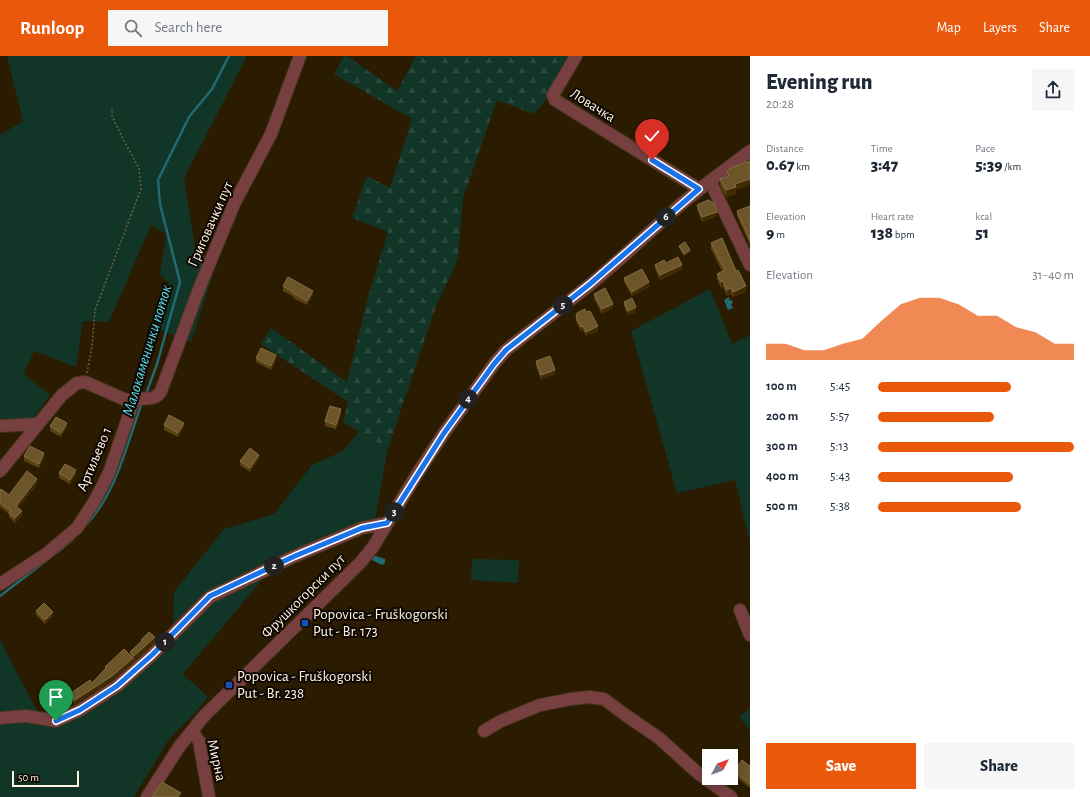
<!DOCTYPE html>
<html lang="en">
<head>
<meta charset="utf-8">
<style>
  body { margin:0; font-family:"Alegreya Sans",sans-serif; background:#f6f6f7; color:#1f2937; height:100vh; display:flex; flex-direction:column; font-size:15px; white-space:nowrap }
  * { box-sizing:border-box; margin:0 }
  p { font-size:13px; color:#747a83 }
  .icon { flex:none; width:22px; height:22px; fill:none; stroke:currentColor; stroke-width:2; stroke-linecap:round; stroke-linejoin:round }
  .map { position:relative; flex:1; overflow:hidden }
  .panel { display:flex; flex-direction:column; background:#fff; width:340px }
  .panel>* { flex:none }
  .needle { width:26px; rotate:49deg }
  .buttons { position:absolute; left:702px; top:693px; display:grid; gap:8px }
  .buttons a { display:grid; place-items:center; width:36px; height:36px; border-radius:0px; background:#fff; box-shadow:0 2px 6px #0003; font-size:20px }
  .scale { position:absolute; left:12px; bottom:10px; width:67px; box-sizing:border-box; padding-left:4px; border:2px solid #fef3e3; border-top:0; font-size:11px; line-height:14px; white-space:nowrap; color:#fef3e3; -webkit-text-stroke:3px #0e0701; paint-order:stroke }
  .pin { position:absolute; display:grid; place-items:center; width:34px; height:34px; color:#fff; margin:-41px -17px; border-radius:50% 50% 50% 0; rotate:-45deg; box-shadow:0 0 4px #0007 }
  .pin .icon { rotate:45deg }
  .km { position:absolute; width:20px; height:20px; margin:-10px; border-radius:50%; background:#222; color:#fff; font-size:11px; line-height:20px; text-align:center }
  .round { display:grid; place-items:center; flex:none; width:42px; height:42px; border-radius:0px; background:#f6f6f7 }
  .head { display:flex; align-items:center; justify-content:space-between; height:68px; padding:0 16px }
  h1 { font-size:22px; font-weight:800; line-height:30px }
  .stats { display:grid; grid-template-columns:repeat(3,1fr); gap:6px; height:68px; padding:4px 16px }
  .stats div { display:grid; align-content:center }
  .stats b { font-size:17px; font-weight:800 }
  .stats small { font-size:11px; font-weight:400 }
  .stats p { font-size:11px }
  .chart { height:112px; padding:8px 16px }
  .chart p { display:flex; justify-content:space-between }
  .chart svg { width:100%; height:72px; margin-top:4px; fill:#ea580c; opacity:.7 }
  .action { display:flex; gap:8px; margin-top:auto; padding:8px 16px }
  .action a { flex:1; height:46px; border-radius:0px; background:#ea580c; color:#fff; font-size:16px; font-weight:800; line-height:46px; text-align:center }
  .action a+a { background:#f6f6f7; color:#1f2937 }
  ul { padding:0 16px; list-style:none; font-size:13px }
  li { display:grid; grid-template-columns:64px 48px 1fr; align-items:center; height:30px }
  li i { height:10px; border-radius:5px; background:#ea580c }
  header { display:flex; align-items:center; gap:24px; box-sizing:border-box; height:56px; padding:0 20px; background:#ea580c; color:#fff }
  header strong { font-size:19px }
  nav { display:flex; gap:22px; margin-inline-start:auto; font-size:14px }
  .search { width:280px; height:36px; background:#f6f6f7; display:flex; align-items:center; gap:10px; box-sizing:border-box; padding:0 14px; border-radius:0px; color:#747a83; font-size:15px }
  main { display:flex; flex:1; min-height:0 }
  .map>svg:first-child { display:block }
  .green { fill:#113627 }
  .forest { fill:url(#forest-firs) }
  .water { fill:#226972 }
  .lines { fill:none; stroke-linecap:round; stroke-linejoin:round }
  .stream { stroke:#226972; stroke-width:2.5 }
  .minor-casing { stroke:#44351c; stroke-width:14 }
  .path { stroke:#6d5f48; stroke-width:1.5; stroke-dasharray:2 2; stroke-linecap:butt }
  .minor { stroke:#783f41; stroke-width:12 }
  .wall { fill:#5a4213 }
  .shaded-wall { fill:#402b02 }
  .building { fill:#6c5529; stroke:#836e46 }
  .route-casing { stroke:#fff; stroke-width:8 }
  .route { stroke:#1a73e8; stroke-width:5 }
  .transit-dot { fill:#1a4fb4; stroke:#0e0701; stroke-width:1.5 }
  .labels { text-anchor:middle; stroke-width:4; stroke-linejoin:round; paint-order:stroke }
  .street-label { font-size:15px; fill:#fef3e3; stroke:#0e0701 }
  .poi-label { font-size:15px; fill:#fef3e3; stroke:#0e0701; text-anchor:start }
  .water-label { font-size:16px; font-style:italic; fill:#59dfef; stroke:#0e0701 }
</style>
</head>
<body>
<header>
<strong>Runloop</strong>
<div class="search"><svg class="icon" aria-label="search" viewBox="0 0 24 24"><circle cx="10" cy="10" r="6"/><path d="M15 15l6 6"/></svg>Search here</div>
<nav><a>Map</a><a>Layers</a><a>Share</a></nav>
</header>
<main>
<div class="map">
<svg width="750" height="741" viewBox="0 0 750 741">
  <defs>
    <pattern id="forest-firs" width="22" height="20" patternUnits="userSpaceOnUse"><rect width="22" height="20" fill="#113627"/><path d="M5 1l3.5 6h-7zM16 11l3.5 6h-7z" fill="#294a3c"/></pattern>
  </defs>
  <rect width="100%" height="100%" fill="#2b1b01"/>
  <g class="green">
    <path d="M7,0H247L184,122L195,191L209,204L213,218L191,286L156,273L169,227L160,219L166,178L151,169L109,266L83,265L76,311L34,295L24,318L50,339L31,366L0,369V79L23,65Z"/>
    <path d="M710,233L732,288L750,279V487L735,424L677,437L631,275Z"/>
    <path d="M359,375L388,392L375,464L277,506L183,618L208,641L196,656L169,683L134,741H0V584L34,649L51,672L113,638L173,585L174,536L224,473L274,458L312,409L343,395Z"/>
    <path d="M472,503L519,504L518,527L471,524Z"/>
    <path d="M750,652V674L739,661Z"/>
  </g>
  <path class="forest" d="M344,0H347L397,35L416,0H572L578,5L534,58L497,44L463,142L458,203L436,250L388,392L343,366L348,346L261,288L271,272L347,326L368,241L388,176L352,162L367,120L390,132L412,63L334,18Z"/>
  <g class="water">
    <path d="M729,241L730,245L732,244L733,247L731,248L733,252L728,254L724,244Z"/>
    <path d="M373,499L385,503V507L382,509L372,504Z"/>
  </g>
  <g class="lines">
    <g class="stream">
      <path d="M146,338L157,308L180,226L160,148L158,124L189,61L212,33L229,0"/>
      <path d="M85,470C117,437 126,389 142,347"/>
      <path d="M58,496L72,484"/>
      <path d="M0,540L47,504"/>
    </g>
    <defs>
      <g id="minor">
        <path d="M576,0L553,39L555,44L699,133"/>
        <path d="M710,125L750,209"/>
        <path d="M0,370L38,368"/>
        <path d="M0,415L62,339L77,327L85,326L126,344L152,342C156,341 159,339 161,335L199,233L234,148L271,78L300,0"/>
        <path d="M0,528L46,498L77,472L94,446L109,417L132,350L136,343"/>
        <path d="M740,554L750,579"/>
        <path d="M0,662L26,660L56,665L80,654L117,630L152,599L210,541L295,500L362,472L387,467"/>
        <path d="M192,675L199,685L209,741"/>
        <path d="M484,675L501,665L540,649L571,643L590,641L604,643L624,658L659,682L699,718L731,741"/>
        <path d="M147,741L179,691L204,660L361,506L373,491L417,418L444,377L494,308L506,294L591,228L620,203L680,149L710,125L750,95"/>
      </g>
    </defs>
    <use href="#minor" class="minor-casing"/>
    <path class="path" d="M87,317L92,290L95,254L141,133L139,112L124,85L112,60V52"/>
    <use href="#minor" class="minor"/>
  </g>
  <g class="wall">
    <path d="M750,105V129L736,134V138L726,141L720,129V123L727,120V115Z"/>
    <path d="M697,149L717,160L702,166L697,153Z"/>
    <path d="M750,150V189L737,160V155Z"/>
    <path d="M711,187L746,236L733,241L731,238L727,240L723,231L721,232L717,223V218L722,215L711,193Z"/>
    <path d="M679,190L690,196L684,200L679,192Z"/>
    <path d="M666,207L682,213L660,224L655,213V209Z"/>
    <path d="M624,222L649,231L632,240L624,226Z"/>
    <path d="M283,230L313,239L307,249L293,242V240L283,235Z"/>
    <path d="M594,238L613,252L602,258L594,243Z"/>
    <path d="M624,246L636,256L628,259L624,250Z"/>
    <path d="M586,256L598,275L586,280L583,274L581,275L576,265V261Z"/>
    <path d="M256,302L276,304L271,314L256,306Z"/>
    <path d="M536,305L555,318L541,324L536,310Z"/>
    <path d="M341,357L336,373L325,370V365Z"/>
    <path d="M164,369L184,371L178,381L164,374Z"/>
    <path d="M50,370L67,371L61,381L50,375Z"/>
    <path d="M24,400L44,402L39,412L24,405Z"/>
    <path d="M259,403L250,416L240,409V405Z"/>
    <path d="M59,417L76,418L70,428L59,422Z"/>
    <path d="M37,428L18,452L22,459L15,467L9,461V458L0,451V435L9,439Z"/>
    <path d="M36,555L53,560L45,568L36,559Z"/>
    <path d="M141,584L155,586L134,605L133,604V606L112,624L75,648L71,642V637L92,627L105,613V611L130,599V596L141,586Z"/>
    <path d="M750,710V735V732L734,719V715Z"/>
  </g>
  <g class="shaded-wall">
    <path d="M750,123V129L736,134V138L726,141V134L735,128Z"/>
    <path d="M717,156V160L702,166V161Z"/>
    <path d="M690,194V196L684,200V198Z"/>
    <path d="M682,209V213L660,224V219Z"/>
    <path d="M723,225V231L721,232V226Z"/>
    <path d="M649,226V231L632,240V236Z"/>
    <path d="M746,230V236L733,241V236Z"/>
    <path d="M731,232V238L727,240V234Z"/>
    <path d="M313,235V239L307,249V245Z"/>
    <path d="M613,248V252L602,258V253Z"/>
    <path d="M636,251V256L628,259V255Z"/>
    <path d="M583,270V274L581,275V271Z"/>
    <path d="M598,270V275L586,280V276Z"/>
    <path d="M276,299V304L271,314V310Z"/>
    <path d="M555,314V318L541,324V319Z"/>
    <path d="M341,353V357L336,373V369Z"/>
    <path d="M67,367V371L61,381V377Z"/>
    <path d="M184,367V371L178,381V377Z"/>
    <path d="M44,397V402L39,412V408Z"/>
    <path d="M259,399V403L250,416V412Z"/>
    <path d="M76,414V418L70,428V424Z"/>
    <path d="M37,423V428L16,454V450Z"/>
    <path d="M22,455V459L15,467V462Z"/>
    <path d="M53,556V560L45,568V564Z"/>
    <path d="M155,581V586L134,605V600Z"/>
    <path d="M133,602V606L112,624L75,648V644Z"/>
  </g>
  <g class="building">
    <path d="M750,105V123L735,128L736,131L726,134L720,123L729,120L727,115L733,111Z"/>
    <path d="M708,144L714,147L717,156L702,161L697,149Z"/>
    <path d="M750,150V184L737,155Z"/>
    <path d="M722,182L736,215L738,214L746,230L733,236L731,232L727,234L723,225L721,226L717,218L725,214L711,187Z"/>
    <path d="M685,186L690,194L684,198L679,190Z"/>
    <path d="M678,201L682,209L660,219L655,209L664,204L666,207Z"/>
    <path d="M642,213L649,226L632,236L624,222Z"/>
    <path d="M288,221L313,235L307,245L293,237V236L283,230Z"/>
    <path d="M605,232L613,248L602,253L594,238Z"/>
    <path d="M632,242L636,251L628,255L624,246Z"/>
    <path d="M585,253L586,256L590,255L598,270L586,276L583,270L581,271L576,261L577,257Z"/>
    <path d="M261,292L276,299L271,310L256,302Z"/>
    <path d="M550,300L555,314L541,319L536,305Z"/>
    <path d="M330,350L341,353L336,369L325,365Z"/>
    <path d="M169,359L184,367L178,377L164,369Z"/>
    <path d="M56,361L67,367L61,377L50,370Z"/>
    <path d="M30,390L44,397L39,408L24,400Z"/>
    <path d="M250,392L259,399L250,412L240,405Z"/>
    <path d="M65,408L76,414L70,424L59,417Z"/>
    <path d="M27,415L37,423L16,450L22,455L15,462L9,457L11,455L0,447V435L1,433L9,439Z"/>
    <path d="M44,547L53,556L45,564L36,555Z"/>
    <path d="M149,576L155,581L134,600L130,596L142,585L141,584Z"/>
    <path d="M124,593L133,602L112,620L75,644L71,637L90,624L92,627L106,612L105,611Z"/>
    <path d="M742,704L750,710V728L734,715Z"/>
    <path d="M162,726L181,737L178,741H152Z"/>
  </g>
  <g class="lines">
    <defs>
      <path id="route" d="M56,665L80,654L117,630L152,599L210,540L295,500L362,472L387,467L444,377L494,308L506,294L590,228L699,133L652,104"/>
    </defs>
    <use href="#route" class="route-casing"/>
    <use href="#route" class="route"/>
  </g>
  <g class="transit-dot">
    <rect x="301" y="563" width="8" height="8" rx="2"/>
    <rect x="225" y="625" width="8" height="8" rx="2"/>
  </g>
  <g class="labels">
    <g class="street-label">
      <text transform="translate(593 49) rotate(32)" y="5">Ловачка</text>
      <text transform="translate(210 168) rotate(-66)" y="5">Григовачки пут</text>
      <text transform="translate(94 403) rotate(-67)" y="5">Артиљево 1</text>
      <text transform="translate(303 540) rotate(-45)" y="5">Фрушкогорски пут</text>
      <text transform="translate(217 704) rotate(77)" y="5">Мирна</text>
    </g>
    <g class="poi-label">
      <text x="313" y="563">Popovica - Fruškogorski<tspan x="313" dy="17">Put - Br. 173</tspan></text>
      <text x="237" y="625">Popovica - Fruškogorski<tspan x="237" dy="17">Put - Br. 238</tspan></text>
    </g>
    <g class="water-label">
      <text transform="translate(146 294) rotate(-73)" y="6">Малокаменички поток</text>
    </g>
  </g>
</svg>
<div class="buttons">
<a><svg class="needle" viewBox="-14 -14 28 28"><path d="M0-13l5 13h-10z" fill="#e53935"/><path d="M0 13l5-13h-10z" fill="#747a83"/></svg></a>
</div>
<div class="scale">50 m</div>
<div class="pin" style="left:56px;top:665px;background:#1e9e55"><svg class="icon" aria-label="arrive" viewBox="0 0 24 24"><path d="M6 21V4h12l-3 4 3 4H6"/></svg></div>
<div class="pin" style="left:652px;top:104px;background:#d93025"><svg class="icon" aria-label="check" viewBox="0 0 24 24"><path d="M5 12l5 5 9-10"/></svg></div>
<b class="km" style="left:165px;top:586px">1</b>
<b class="km" style="left:274px;top:510px">2</b>
<b class="km" style="left:394px;top:456px">3</b>
<b class="km" style="left:468px;top:343px">4</b>
<b class="km" style="left:563px;top:249px">5</b>
<b class="km" style="left:666px;top:161px">6</b>
</div>
<section class="panel">
<div class="head"><div><h1>Evening run</h1><p>20:28</p></div><a class="round"><svg class="icon" aria-label="share" viewBox="0 0 24 24"><path d="M12 15V3M7 8l5-5 5 5M5 13v7h14v-7"/></svg></a></div>
<div class="stats">
<div><p>Distance</p><b>0.67<small> km</small></b></div>
<div><p>Time</p><b>3:47</b></div>
<div><p>Pace</p><b>5:39<small> /km</small></b></div>
</div>
<div class="stats">
<div><p>Elevation</p><b>9<small> m</small></b></div>
<div><p>Heart rate</p><b>138<small> bpm</small></b></div>
<div><p>kcal</p><b>51</b></div>
</div>
<div class="chart"><p><span>Elevation</span>31–40 m</p>
<svg viewBox="0 0 160 44" preserveAspectRatio="none"><path d="M0 44V34L10 34L20 38L30 38L40 34L50 31L60 20L70 10L80 6L90 6L100 10L110 17L120 17L130 24L140 27L150 34L160 34V44z"/></svg>
</div>
<ul>
<li><b>100 m</b>5:45<i style="width:68%"></i></li>
<li><b>200 m</b>5:57<i style="width:59%"></i></li>
<li><b>300 m</b>5:13<i style="width:100%"></i></li>
<li><b>400 m</b>5:43<i style="width:69%"></i></li>
<li><b>500 m</b>5:38<i style="width:73%"></i></li>
</ul>
<div class="action"><a>Save</a><a>Share</a></div>
</section>
</main>
</body>
</html>
